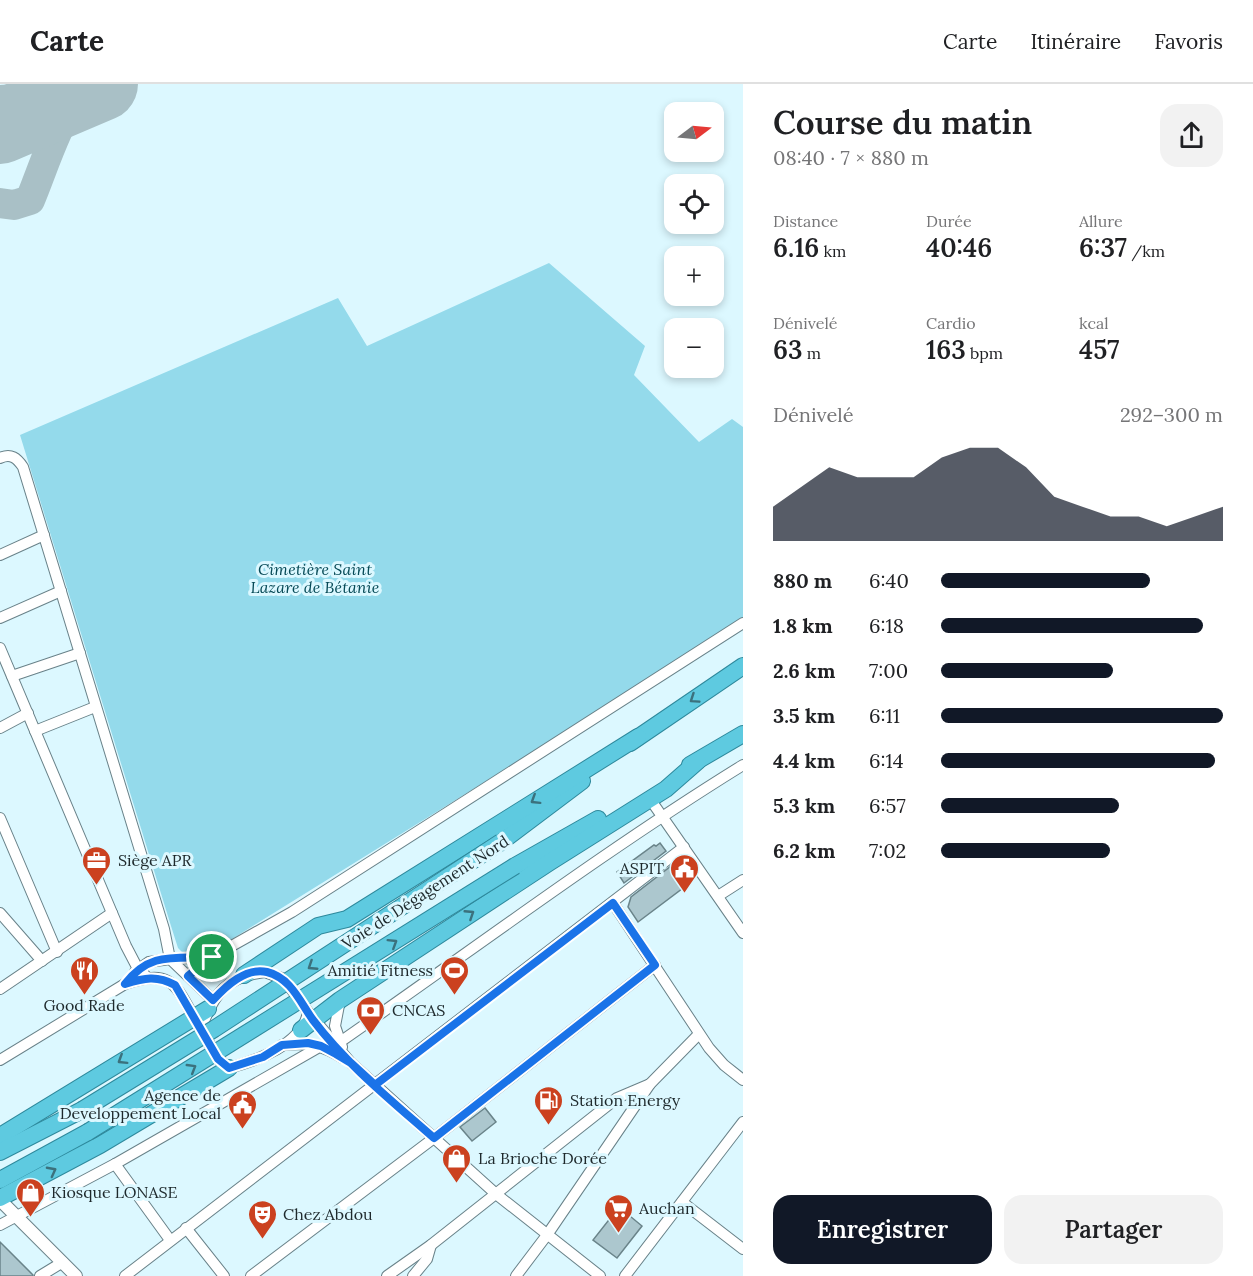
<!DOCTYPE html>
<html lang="fr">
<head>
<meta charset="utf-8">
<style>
  body { margin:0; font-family:Lora,serif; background:#f2f2f2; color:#202124; height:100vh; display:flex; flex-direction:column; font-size:22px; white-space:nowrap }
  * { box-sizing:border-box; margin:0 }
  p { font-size:20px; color:#757577 }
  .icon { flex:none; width:33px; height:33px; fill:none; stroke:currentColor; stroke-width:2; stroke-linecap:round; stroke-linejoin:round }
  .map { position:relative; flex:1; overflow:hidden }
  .details { display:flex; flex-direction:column; background:#fff; width:510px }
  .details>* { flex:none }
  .needle { width:39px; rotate:74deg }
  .fabs { position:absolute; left:664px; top:18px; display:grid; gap:12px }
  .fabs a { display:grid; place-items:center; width:60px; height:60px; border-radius:12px; background:#fff; box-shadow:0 3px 9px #0003; font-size:30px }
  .pin { position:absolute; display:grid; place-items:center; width:51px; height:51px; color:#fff; margin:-26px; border:3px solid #fff; border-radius:50%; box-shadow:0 2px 6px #0007 }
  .round { display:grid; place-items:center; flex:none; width:63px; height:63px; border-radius:18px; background:#f2f2f2 }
  .headline { display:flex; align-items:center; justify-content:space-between; height:102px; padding:0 30px }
  h1 { font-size:33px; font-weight:600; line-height:45px }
  .figures { display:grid; grid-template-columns:repeat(3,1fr); gap:9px; height:102px; padding:6px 30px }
  .figures div { display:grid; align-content:center }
  .figures b { font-size:26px; font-weight:600 }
  .figures small { font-size:16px; font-weight:400 }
  .figures p { font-size:16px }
  .chart { height:168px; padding:12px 30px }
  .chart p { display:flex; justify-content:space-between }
  .chart svg { width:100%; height:108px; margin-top:6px; fill:#111827; opacity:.7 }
  .primary-button { display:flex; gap:12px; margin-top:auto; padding:12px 30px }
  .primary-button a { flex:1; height:69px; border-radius:18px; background:#111827; color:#fff; font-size:24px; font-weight:600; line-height:69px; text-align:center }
  .primary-button a+a { background:#f2f2f2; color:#202124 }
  ul { padding:0 30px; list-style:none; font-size:20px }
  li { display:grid; grid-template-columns:96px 72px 1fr; align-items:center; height:45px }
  li i { height:15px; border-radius:8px; background:#111827 }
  header { display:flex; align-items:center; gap:36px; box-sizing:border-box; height:84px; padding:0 30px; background:#fff; border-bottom:2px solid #e0e0e0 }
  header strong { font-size:28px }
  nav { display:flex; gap:33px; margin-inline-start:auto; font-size:21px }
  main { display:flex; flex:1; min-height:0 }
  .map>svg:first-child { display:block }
  .green { fill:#94daeb }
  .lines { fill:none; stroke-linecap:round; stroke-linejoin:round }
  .taxiway { stroke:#a9c0c6; stroke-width:30 }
  .runway { stroke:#a9c0c6; stroke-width:74 }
  .building { fill:#acc7ce; stroke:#6a848a; stroke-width:1.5 }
  .minor-casing { stroke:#698289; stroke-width:12 }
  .tertiary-casing { stroke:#698289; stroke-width:14 }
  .trunk-casing { stroke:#2e899c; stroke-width:18 }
  .minor { stroke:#fff; stroke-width:10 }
  .tertiary { stroke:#fff; stroke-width:12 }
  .trunk { stroke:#5ecae0; stroke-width:16 }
  .trunk-bridge-casing { stroke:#2e899c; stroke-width:18; stroke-linecap:butt }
  .trunk-bridge { stroke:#5ecae0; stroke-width:16 }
  .oneway { stroke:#3b717d }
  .route-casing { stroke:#fff; stroke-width:12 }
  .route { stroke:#1a73e8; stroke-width:8 }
  .labels { text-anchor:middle; stroke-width:6; stroke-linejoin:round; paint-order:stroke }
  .park-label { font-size:16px; font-style:italic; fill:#054956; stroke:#dcf8ff }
  .poi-label { font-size:16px; fill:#1e292c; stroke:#dcf8ff; text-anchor:start }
  .street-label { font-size:16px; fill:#1e292c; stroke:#dcf8ff }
</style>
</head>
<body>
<header>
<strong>Carte</strong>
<nav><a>Carte</a><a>Itinéraire</a><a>Favoris</a></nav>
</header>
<main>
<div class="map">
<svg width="743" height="1192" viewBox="0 0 743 1192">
  <rect width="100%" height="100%" fill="#dcf8ff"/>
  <path class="green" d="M549,179L645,262L634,291L699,358L732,335L743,343V534L705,561L224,860L195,870L183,869L178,864L171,842L20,351L338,214L367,262Z"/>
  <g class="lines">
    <g class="taxiway">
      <path d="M0,16L19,15L45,24"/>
      <path d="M0,119L14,121L30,116C40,93 57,39 72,21C81,12 93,6 104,0"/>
    </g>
    <path class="runway" d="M0,43L101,0"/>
  </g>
  <g class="building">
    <path d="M660,759L666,767L624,799L617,788L654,761L656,762Z"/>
    <path d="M675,779L682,783L691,798L638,838L628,823L631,813Z"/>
    <path d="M485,1024L496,1038L472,1057L460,1043Z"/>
    <path d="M619,1123L642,1142L617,1174L593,1156Z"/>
    <path d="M0,1158L33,1191V1192H0Z"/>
  </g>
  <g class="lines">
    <defs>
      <g id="minor">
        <path d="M0,374C11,369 17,374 23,383L164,845L170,875L211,873"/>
        <path d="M0,471L44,451"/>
        <path d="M0,534L61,507"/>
        <path d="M0,564L126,862L138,885L147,893"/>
        <path d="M12,592L80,569"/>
        <path d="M0,644L28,629"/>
        <path d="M35,647L95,623"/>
        <path d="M650,715L743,849"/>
        <path d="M0,734L57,868"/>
        <path d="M718,812L743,796"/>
        <path d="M613,819L709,964L724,981L743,996"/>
        <path d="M0,829L42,877"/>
        <path d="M135,888L149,878L170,875L213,916"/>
        <path d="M265,888L284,895L308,928C303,960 256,977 229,984L218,975L201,945C214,909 226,893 265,888Z"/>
        <path d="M188,892L212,873L292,828L743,539"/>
        <path d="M0,905L112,829"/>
        <path d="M340,916L335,942L342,963"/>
        <path d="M308,928L351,979L496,1110L600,1192"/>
        <path d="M340,958C474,865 604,767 743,681"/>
        <path d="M282,961C309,959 320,960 343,974"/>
        <path d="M0,976L125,900C173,884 175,900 197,939"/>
        <path d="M115,1080L170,1156"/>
        <path d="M682,1118L743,1165"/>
        <path d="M0,1141L115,1080L321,962"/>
        <path d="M186,1144L224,1192"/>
        <path d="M40,1192L63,1178"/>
        <path d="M125,1192L684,763"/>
        <path d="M251,1192L434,1054L655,881"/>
        <path d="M387,1192L431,1161L617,1014L650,1000"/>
        <path d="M413,1192L427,1175L431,1161"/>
        <path d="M516,1192L547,1151L650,1000L699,950"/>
        <path d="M625,1192L743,1038"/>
      </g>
      <path id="tertiary" d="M0,1116L76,1192"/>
      <g id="trunk">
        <path d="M630,659L743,582"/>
        <path d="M690,681L743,650"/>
        <path d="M501,758L582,697"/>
        <path d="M515,782L598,735"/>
        <path d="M244,891L318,842L347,835L638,653"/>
        <path d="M301,946L340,916L550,778L666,705L698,677"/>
        <path d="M0,1052L208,925"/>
        <path d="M0,1068L82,1026"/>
        <path d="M0,1096L88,1048"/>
        <path d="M0,1114L100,1061L229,984"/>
      </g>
    </defs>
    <use href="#minor" class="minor-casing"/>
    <use href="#tertiary" class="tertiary-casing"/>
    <use href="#trunk" class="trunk-casing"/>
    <use href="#minor" class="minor"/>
    <use href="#tertiary" class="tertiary"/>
    <use href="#trunk" class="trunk"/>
    <defs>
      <g id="trunk-bridge">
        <path d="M82,1026L214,945L501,758"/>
        <path d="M88,1048L515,782"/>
      </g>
    </defs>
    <use href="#trunk-bridge" class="trunk-bridge-casing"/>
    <use href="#trunk-bridge" class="trunk-bridge"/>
  </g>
  <defs><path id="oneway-chevron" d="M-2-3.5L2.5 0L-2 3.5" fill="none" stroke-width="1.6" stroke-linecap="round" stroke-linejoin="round" transform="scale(1.5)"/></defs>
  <g class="oneway">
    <use href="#oneway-chevron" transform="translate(694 615) rotate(146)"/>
    <use href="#oneway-chevron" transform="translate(535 716) rotate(148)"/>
    <use href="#oneway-chevron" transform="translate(470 830) rotate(-33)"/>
    <use href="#oneway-chevron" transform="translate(393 859) rotate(-32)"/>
    <use href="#oneway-chevron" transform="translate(312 882) rotate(147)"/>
    <use href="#oneway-chevron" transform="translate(122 976) rotate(148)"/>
    <use href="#oneway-chevron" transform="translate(192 984) rotate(-31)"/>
    <use href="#oneway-chevron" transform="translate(52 1087) rotate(-28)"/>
  </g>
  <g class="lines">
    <defs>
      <path id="route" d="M212,873C175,875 150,867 125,900C144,894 157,891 175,901L218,975L229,984L263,973L282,961L308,959L321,962L336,970L351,979L375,1001L613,819L655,881L434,1054C392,1017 347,981 313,936C300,918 291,894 267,888C246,883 226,902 213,916L188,892L212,873"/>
    </defs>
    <use href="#route" class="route-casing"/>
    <use href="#route" class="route"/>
  </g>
  <defs>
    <symbol id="office-pin" viewBox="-11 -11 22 30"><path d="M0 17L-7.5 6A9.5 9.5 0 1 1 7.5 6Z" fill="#cb411f" stroke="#dcf8ff"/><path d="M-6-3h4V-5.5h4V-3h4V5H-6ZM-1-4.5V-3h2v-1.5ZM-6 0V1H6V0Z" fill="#fff"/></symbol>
    <symbol id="civic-pin" viewBox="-11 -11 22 30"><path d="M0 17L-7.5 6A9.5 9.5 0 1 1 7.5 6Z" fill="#cb411f" stroke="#dcf8ff"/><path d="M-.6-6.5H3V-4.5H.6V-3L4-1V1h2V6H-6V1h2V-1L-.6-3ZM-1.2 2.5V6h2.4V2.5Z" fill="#fff"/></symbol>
    <symbol id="restaurant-pin" viewBox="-11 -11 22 30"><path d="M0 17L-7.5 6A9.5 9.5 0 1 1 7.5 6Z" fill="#cb411f" stroke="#dcf8ff"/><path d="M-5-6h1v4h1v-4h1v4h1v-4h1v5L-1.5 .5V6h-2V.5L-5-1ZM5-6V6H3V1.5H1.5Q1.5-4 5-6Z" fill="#fff"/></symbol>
    <symbol id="stadium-pin" viewBox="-11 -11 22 30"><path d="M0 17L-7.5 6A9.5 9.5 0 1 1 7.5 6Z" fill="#cb411f" stroke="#dcf8ff"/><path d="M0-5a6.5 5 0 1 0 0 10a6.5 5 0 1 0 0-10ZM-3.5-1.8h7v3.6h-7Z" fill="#fff"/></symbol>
    <symbol id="bank-pin" viewBox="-11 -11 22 30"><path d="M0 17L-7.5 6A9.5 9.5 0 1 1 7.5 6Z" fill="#cb411f" stroke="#dcf8ff"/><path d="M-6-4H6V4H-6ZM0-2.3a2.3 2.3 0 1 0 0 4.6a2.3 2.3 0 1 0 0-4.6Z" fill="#fff"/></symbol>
    <symbol id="fuel-pin" viewBox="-11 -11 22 30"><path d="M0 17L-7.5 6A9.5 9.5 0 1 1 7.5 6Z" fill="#cb411f" stroke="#dcf8ff"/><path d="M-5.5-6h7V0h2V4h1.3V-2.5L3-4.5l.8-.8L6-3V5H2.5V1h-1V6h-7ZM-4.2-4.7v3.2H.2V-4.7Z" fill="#fff"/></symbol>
    <symbol id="shop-pin" viewBox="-11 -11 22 30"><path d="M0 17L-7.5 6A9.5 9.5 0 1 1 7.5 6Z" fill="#cb411f" stroke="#dcf8ff"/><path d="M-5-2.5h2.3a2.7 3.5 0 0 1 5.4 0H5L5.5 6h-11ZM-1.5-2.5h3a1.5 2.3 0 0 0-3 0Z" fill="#fff"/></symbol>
    <symbol id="supermarket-pin" viewBox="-11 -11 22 30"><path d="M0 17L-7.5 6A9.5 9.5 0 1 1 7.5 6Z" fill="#cb411f" stroke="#dcf8ff"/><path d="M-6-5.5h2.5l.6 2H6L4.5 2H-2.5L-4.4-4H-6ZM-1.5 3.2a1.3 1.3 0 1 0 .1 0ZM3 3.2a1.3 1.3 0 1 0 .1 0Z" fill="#fff"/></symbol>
    <symbol id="theatre-pin" viewBox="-11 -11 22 30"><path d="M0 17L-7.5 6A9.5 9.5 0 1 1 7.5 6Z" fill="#cb411f" stroke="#dcf8ff"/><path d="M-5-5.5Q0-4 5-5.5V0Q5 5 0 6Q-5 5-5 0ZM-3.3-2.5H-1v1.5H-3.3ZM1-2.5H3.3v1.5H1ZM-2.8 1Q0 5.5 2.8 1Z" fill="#fff"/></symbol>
  </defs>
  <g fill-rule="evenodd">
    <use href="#office-pin" x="80" y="760" width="33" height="45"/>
    <use href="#civic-pin" x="668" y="768" width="33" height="45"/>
    <use href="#restaurant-pin" x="68" y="870" width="33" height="45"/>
    <use href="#stadium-pin" x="438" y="870" width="33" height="45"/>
    <use href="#bank-pin" x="354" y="910" width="33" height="45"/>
    <use href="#fuel-pin" x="532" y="1000" width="33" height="45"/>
    <use href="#civic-pin" x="226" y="1004" width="33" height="45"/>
    <use href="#shop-pin" x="440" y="1058" width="33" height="45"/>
    <use href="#shop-pin" x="14" y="1092" width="33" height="45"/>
    <use href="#supermarket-pin" x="602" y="1108" width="33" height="45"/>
    <use href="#theatre-pin" x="246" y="1114" width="33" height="45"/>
  </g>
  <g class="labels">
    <g class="park-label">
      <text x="315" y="491">Cimetière Saint<tspan x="315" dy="18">Lazare de Bétanie</tspan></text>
    </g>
    <g class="poi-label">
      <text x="118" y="782">Siège APR</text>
      <text x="664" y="790" text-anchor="end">ASPIT</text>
      <text x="433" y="892" text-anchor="end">Amitié Fitness</text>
      <text x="84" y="927" text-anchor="middle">Good Rade</text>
      <text x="392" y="932">CNCAS</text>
      <text x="221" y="1017" text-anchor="end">Agence de<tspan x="221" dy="18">Developpement Local</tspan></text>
      <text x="570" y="1022">Station Energy</text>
      <text x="478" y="1080">La Brioche Dorée</text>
      <text x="51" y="1114">Kiosque LONASE</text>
      <text x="639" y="1130">Auchan</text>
      <text x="283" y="1136">Chez Abdou</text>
    </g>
    <g class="street-label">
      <text transform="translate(425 808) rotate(-33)" y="6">Voie de Dégagement Nord</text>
    </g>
  </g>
</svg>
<div class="fabs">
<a><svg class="needle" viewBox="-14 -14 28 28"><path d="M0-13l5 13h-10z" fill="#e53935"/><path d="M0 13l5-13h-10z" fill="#757577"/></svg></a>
<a><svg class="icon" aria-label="locate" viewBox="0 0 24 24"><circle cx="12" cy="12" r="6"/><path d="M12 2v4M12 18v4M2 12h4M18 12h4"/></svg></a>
<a>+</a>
<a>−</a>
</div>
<div class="pin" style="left:212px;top:873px;background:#1e9e55"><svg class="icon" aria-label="arrive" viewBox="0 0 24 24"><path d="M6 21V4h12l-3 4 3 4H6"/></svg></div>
</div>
<section class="details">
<div class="headline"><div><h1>Course du matin</h1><p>08:40 · 7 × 880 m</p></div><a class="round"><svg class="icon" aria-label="share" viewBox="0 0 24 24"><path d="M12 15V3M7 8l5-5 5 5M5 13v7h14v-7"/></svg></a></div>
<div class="figures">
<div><p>Distance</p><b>6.16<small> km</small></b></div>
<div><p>Durée</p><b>40:46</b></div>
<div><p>Allure</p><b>6:37<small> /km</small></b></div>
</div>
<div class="figures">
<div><p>Dénivelé</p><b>63<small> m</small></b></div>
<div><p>Cardio</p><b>163<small> bpm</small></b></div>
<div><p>kcal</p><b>457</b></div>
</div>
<div class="chart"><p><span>Dénivelé</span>292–300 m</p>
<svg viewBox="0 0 160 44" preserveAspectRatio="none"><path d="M0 44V30L10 22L20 14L30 18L40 18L50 18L60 10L70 6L80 6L90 14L100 26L110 30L120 34L130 34L140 38L150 34L160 30V44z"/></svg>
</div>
<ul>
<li><b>880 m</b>6:40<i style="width:74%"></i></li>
<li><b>1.8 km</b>6:18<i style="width:93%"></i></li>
<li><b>2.6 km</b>7:00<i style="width:61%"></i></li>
<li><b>3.5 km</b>6:11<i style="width:100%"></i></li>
<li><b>4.4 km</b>6:14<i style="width:97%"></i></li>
<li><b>5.3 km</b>6:57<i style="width:63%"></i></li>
<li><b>6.2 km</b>7:02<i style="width:60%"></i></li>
</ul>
<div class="primary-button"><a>Enregistrer</a><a>Partager</a></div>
</section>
</main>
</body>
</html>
